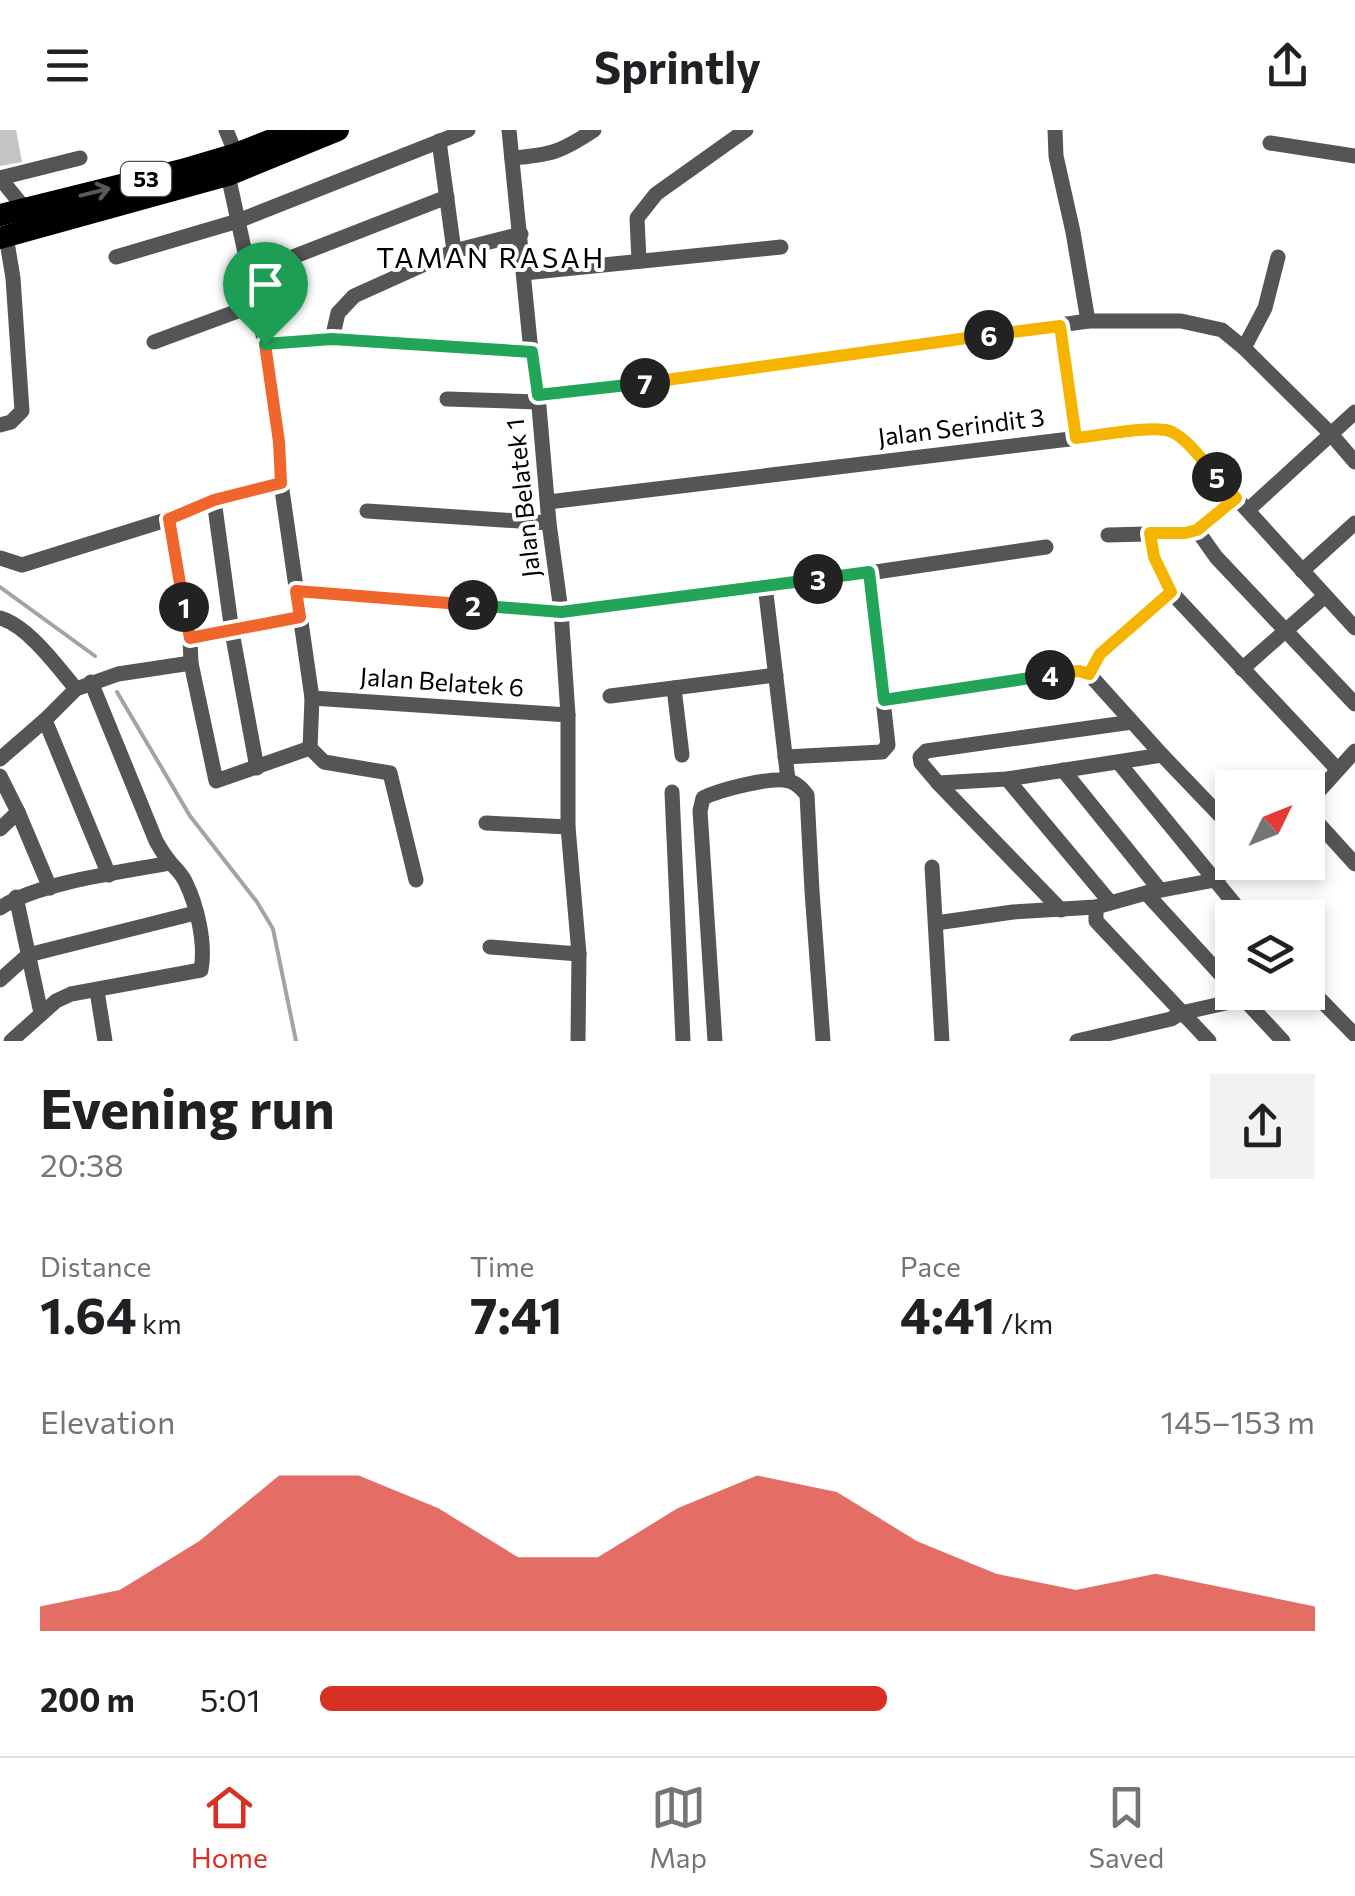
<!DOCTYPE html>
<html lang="en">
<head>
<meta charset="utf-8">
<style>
  body { margin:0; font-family:Commissioner,sans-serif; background:#f2f2f2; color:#202124; height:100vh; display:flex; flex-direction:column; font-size:38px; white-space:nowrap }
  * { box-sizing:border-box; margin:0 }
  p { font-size:32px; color:#757577 }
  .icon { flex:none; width:55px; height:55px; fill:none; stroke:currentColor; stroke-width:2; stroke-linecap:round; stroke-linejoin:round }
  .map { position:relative; height:911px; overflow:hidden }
  .sheet { display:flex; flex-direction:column; background:#fff; flex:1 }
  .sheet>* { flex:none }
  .needle { width:65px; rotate:47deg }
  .fabs { position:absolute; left:1215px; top:640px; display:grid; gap:20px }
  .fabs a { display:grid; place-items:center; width:110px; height:110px; border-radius:0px; background:#fff; box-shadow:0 5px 15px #0003; font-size:50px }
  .pin { position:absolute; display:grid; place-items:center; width:85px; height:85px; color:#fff; margin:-102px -42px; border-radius:50% 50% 50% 0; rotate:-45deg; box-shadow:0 0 10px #0007 }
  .pin .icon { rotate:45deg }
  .km { position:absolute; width:50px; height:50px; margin:-25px; border-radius:50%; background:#222; color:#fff; font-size:28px; line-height:50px; text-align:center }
  .round { display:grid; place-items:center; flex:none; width:105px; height:105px; border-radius:0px; background:#f2f2f2 }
  .overview { display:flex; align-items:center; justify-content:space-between; height:170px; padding:0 40px }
  h1 { font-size:55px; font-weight:700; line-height:75px }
  .metrics { display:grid; grid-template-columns:repeat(3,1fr); gap:15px; height:170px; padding:10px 40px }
  .metrics div { display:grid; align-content:center }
  .metrics b { font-size:50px; font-weight:700 }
  .metrics small { font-size:28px; font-weight:400 }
  .metrics p { font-size:28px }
  .chart { height:280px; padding:20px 40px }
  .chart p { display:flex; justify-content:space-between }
  .chart svg { width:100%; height:180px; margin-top:10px; fill:#d93025; opacity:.7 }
  ul { padding:0 40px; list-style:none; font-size:32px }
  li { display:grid; grid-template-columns:160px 120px 1fr; align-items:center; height:75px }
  li i { height:25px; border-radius:12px; background:#d93025 }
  header { display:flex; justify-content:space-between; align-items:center; height:130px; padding:0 40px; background:#fff; font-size:45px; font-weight:700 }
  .menu { display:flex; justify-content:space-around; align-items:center; height:140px; border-top:2px solid #e0e0e0; background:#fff; font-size:28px; color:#757577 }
  .menu a { display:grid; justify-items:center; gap:5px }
  .menu .active { color:#d93025 }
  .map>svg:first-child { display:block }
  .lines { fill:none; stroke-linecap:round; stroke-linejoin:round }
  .stream { stroke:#a3a3a3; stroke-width:4 }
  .building { fill:#c4c4c4 }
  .minor { stroke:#555; stroke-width:15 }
  .highway { stroke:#000; stroke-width:22 }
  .oneway { stroke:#595959 }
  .split-1-casing { stroke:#fff; stroke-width:20 }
  .split-2-casing { stroke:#fff; stroke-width:20 }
  .split-3-casing { stroke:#fff; stroke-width:20 }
  .split-4-casing { stroke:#fff; stroke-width:20 }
  .split-5-casing { stroke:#fff; stroke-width:20 }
  .split-6-casing { stroke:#fff; stroke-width:20 }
  .split-7-casing { stroke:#fff; stroke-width:20 }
  .split-8-casing { stroke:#fff; stroke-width:20 }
  .split-1 { stroke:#f0652b; stroke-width:12 }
  .split-2 { stroke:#f0652b; stroke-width:12 }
  .split-3 { stroke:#22a559; stroke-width:12 }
  .split-4 { stroke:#22a559; stroke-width:12 }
  .split-5 { stroke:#f5b400; stroke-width:12 }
  .split-6 { stroke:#f5b400; stroke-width:12 }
  .split-7 { stroke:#f5b400; stroke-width:12 }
  .split-8 { stroke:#22a559; stroke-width:12 }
  .labels { text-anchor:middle; stroke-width:8; stroke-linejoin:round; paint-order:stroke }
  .shield { fill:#fff; stroke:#4c4c4c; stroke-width:2.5 }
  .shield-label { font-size:22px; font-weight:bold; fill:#000 }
  .street-label { font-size:25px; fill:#000; stroke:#fff }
  .neighbourhood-label { font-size:28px; letter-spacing:2.5px; fill:#000; stroke:#fff }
</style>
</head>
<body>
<header><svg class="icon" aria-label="menu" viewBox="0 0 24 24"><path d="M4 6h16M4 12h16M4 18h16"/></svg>Sprintly<svg class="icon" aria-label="share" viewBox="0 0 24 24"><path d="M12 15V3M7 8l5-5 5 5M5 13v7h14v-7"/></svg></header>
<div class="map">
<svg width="1355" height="911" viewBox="0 0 1355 911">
  <rect width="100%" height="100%" fill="#fff"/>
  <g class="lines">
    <g class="stream">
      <path d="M0,457L95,526"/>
      <path d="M117,562L190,686L257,772L273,799L296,911"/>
    </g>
  </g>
  <path class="building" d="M0,0H16L22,32L0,36Z"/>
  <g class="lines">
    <g class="minor">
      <path d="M226,0L236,24"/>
      <path d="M509,0L531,222L538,265L549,393L561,481L568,585V697L579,824L578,911"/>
      <path d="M1055,0L1056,26L1073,102L1088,191"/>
      <path d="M439,11L454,121"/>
      <path d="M1270,13L1355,26"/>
      <path d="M512,28C551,25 561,22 594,0"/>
      <path d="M228,45L265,214L273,270L281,353L312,568L310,618"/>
      <path d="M0,48L80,28"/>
      <path d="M0,48L25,79"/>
      <path d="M116,127L238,91L468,0"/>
      <path d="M639,131L637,88L656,64L746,0"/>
      <path d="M524,143L781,117"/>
      <path d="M249,144L447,67"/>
      <path d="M1060,196L1076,308"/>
      <path d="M332,209L338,183L354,166L454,121L521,104"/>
      <path d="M154,212L257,174"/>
      <path d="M265,214L332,209L531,222"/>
      <path d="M1244,218L1265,178L1278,127"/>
      <path d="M538,265L704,246L1088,191H1181L1222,200L1244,218L1330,303L1355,332"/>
      <path d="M447,269L538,272"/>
      <path d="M0,295L11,292L22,281L13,148L6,106"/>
      <path d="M214,370L232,502L257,638"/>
      <path d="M548,372L1153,299L1169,300L1184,311L1355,498"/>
      <path d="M1248,380L1355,282"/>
      <path d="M367,381L549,393"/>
      <path d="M169,389L190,509L191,533L216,651L310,618"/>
      <path d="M1197,400L1216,427L1355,574"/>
      <path d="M1150,403L1155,427L1171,462L1337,639"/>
      <path d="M1108,405L1185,403L1197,400L1236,368"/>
      <path d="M0,428L22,435L169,389L214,370L281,353"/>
      <path d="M1302,441L1355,393"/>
      <path d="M765,455L788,650"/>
      <path d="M296,461L561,481L869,443L1046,417"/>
      <path d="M0,488C28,496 57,536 76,559"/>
      <path d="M190,509L300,487"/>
      <path d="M1242,539L1325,466"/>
      <path d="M1089,544L1100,524L1171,462"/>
      <path d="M674,558L682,625"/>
      <path d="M610,566L776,545"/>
      <path d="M312,568L568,585"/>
      <path d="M884,569L1079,541L1089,544L1162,625L1232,698"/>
      <path d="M45,590L109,745"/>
      <path d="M310,618L324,632L390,643L416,750"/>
      <path d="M785,627L882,622L888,615L869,443"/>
      <path d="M0,629L45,590L76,559L118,544L191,533"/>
      <path d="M1119,633L1246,788"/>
      <path d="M1063,640L1160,760"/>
      <path d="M0,646L18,682L50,758"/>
      <path d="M1007,649L1110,772"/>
      <path d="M938,653L921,633L920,627L926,621L1132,592"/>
      <path d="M672,662L683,911"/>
      <path d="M1308,673L1355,621"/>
      <path d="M1308,682L1355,734"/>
      <path d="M486,693L568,697"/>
      <path d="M0,699L18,682"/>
      <path d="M932,737L942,911"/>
      <path d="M1146,763L1232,857"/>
      <path d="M16,767L41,883"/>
      <path d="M1096,777V791L1209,911"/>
      <path d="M0,778C39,752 123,742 170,733"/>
      <path d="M1061,780L938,653L1007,649L1162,625"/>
      <path d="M936,793L1013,782L1096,777L1146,763L1215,750L1235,732"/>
      <path d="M490,817L579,824"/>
      <path d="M0,850L28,825L195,783"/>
      <path d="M1308,857L1355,905"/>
      <path d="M97,861L105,911"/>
      <path d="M1240,865L1283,911"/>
      <path d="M11,911L56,871L71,864L201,840C206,813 197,775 185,751C181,743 175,738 170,732C164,725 160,718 156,711L91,552"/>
      <path d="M715,911L700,681L703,668C719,660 772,646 789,651C797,653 802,659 807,665L812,761L823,911"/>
      <path d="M1077,911L1171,889L1181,883L1275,862"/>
    </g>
    <g class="highway">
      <path d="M0,85L182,40L236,24L297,0"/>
      <path d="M0,108L228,45L338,0"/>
    </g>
  </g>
  <defs><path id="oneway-shaft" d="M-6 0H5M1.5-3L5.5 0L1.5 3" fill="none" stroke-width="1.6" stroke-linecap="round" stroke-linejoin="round" transform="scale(2.5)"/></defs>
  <use class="oneway" href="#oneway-shaft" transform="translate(95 62) rotate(-14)"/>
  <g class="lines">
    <defs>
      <path id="split-1" d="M184,477L169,389L214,370L281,353L279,312L265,214"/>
      <path id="split-2" d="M184,477L190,508L300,487L296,461L473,475"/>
      <path id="split-3" d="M473,475L561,482L818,449"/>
      <path id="split-4" d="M818,449L869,442L884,570L1050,545"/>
      <path id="split-5" d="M1050,545L1079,541L1089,544L1100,524L1171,462L1154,427L1150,403H1185L1197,400L1236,368L1217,347"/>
      <path id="split-6" d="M989,205L1060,196L1076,308C1096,306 1156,294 1172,302C1190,311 1204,333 1217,347"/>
      <path id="split-7" d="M645,253L989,205"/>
      <path id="split-8" d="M265,214L332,209L532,222L538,265L645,253"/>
    </defs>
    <use href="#split-1" class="split-1-casing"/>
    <use href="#split-2" class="split-2-casing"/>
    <use href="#split-3" class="split-3-casing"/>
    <use href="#split-4" class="split-4-casing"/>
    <use href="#split-5" class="split-5-casing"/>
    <use href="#split-6" class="split-6-casing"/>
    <use href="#split-7" class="split-7-casing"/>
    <use href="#split-8" class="split-8-casing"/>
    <use href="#split-1" class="split-1"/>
    <use href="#split-2" class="split-2"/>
    <use href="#split-3" class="split-3"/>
    <use href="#split-4" class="split-4"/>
    <use href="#split-5" class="split-5"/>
    <use href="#split-6" class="split-6"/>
    <use href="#split-7" class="split-7"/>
    <use href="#split-8" class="split-8"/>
  </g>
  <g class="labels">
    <rect class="shield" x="121" y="32" width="50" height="34" rx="8"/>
    <g class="shield-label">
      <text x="146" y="57">53</text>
    </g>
    <g class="street-label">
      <text transform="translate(961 297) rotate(-7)" y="9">Jalan Serindit 3</text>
      <text transform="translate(523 368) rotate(-96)" y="9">Jalan Belatek 1</text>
      <text transform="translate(442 552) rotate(4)" y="9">Jalan Belatek 6</text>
    </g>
    <g class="neighbourhood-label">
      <text x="491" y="138">TAMAN RASAH</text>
    </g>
  </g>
</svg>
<div class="fabs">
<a><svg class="needle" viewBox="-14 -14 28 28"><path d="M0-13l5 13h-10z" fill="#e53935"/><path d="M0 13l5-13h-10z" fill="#757577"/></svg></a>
<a><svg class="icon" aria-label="layers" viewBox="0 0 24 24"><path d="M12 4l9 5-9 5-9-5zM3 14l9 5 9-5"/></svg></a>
</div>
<div class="pin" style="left:265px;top:214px;background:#1e9e55"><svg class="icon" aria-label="arrive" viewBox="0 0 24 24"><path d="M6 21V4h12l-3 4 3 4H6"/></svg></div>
<b class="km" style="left:184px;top:477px">1</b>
<b class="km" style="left:473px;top:475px">2</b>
<b class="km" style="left:818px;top:449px">3</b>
<b class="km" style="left:1050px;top:545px">4</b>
<b class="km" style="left:1217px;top:347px">5</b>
<b class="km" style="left:989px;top:205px">6</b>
<b class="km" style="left:645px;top:253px">7</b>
</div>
<section class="sheet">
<div class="overview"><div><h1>Evening run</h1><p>20:38</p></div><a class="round"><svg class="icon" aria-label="share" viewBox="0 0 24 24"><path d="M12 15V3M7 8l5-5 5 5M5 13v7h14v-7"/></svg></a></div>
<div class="metrics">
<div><p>Distance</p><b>1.64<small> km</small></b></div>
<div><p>Time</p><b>7:41</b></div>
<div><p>Pace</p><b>4:41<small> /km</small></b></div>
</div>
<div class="chart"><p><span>Elevation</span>145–153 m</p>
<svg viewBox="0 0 160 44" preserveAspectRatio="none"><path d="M0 44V38L10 34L20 22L30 6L40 6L50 14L60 26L70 26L80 14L90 6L100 10L110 22L120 30L130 34L140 30L150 34L160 38V44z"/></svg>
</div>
<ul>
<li><b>200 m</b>5:01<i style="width:57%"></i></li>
</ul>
</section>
<nav class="menu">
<a class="active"><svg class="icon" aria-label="home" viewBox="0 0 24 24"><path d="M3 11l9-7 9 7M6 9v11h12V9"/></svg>Home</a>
<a><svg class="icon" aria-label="map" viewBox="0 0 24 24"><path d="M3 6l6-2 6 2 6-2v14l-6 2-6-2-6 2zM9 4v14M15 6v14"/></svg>Map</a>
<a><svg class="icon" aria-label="saved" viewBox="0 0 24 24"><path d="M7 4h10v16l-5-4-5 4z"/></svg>Saved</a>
</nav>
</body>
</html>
